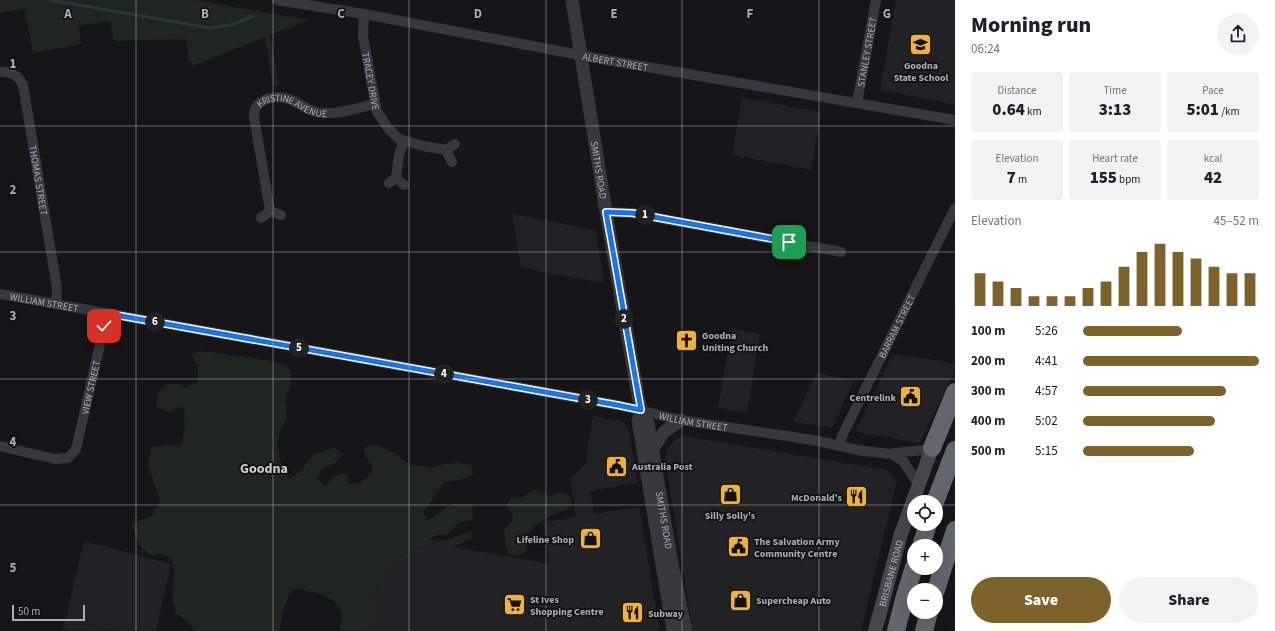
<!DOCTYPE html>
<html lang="en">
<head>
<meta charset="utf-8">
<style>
  body { margin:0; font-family:"Source Sans 3",sans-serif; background:#f2f2f2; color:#202124; height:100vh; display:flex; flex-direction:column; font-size:15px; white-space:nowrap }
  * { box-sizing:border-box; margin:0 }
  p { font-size:13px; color:#757577 }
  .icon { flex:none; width:22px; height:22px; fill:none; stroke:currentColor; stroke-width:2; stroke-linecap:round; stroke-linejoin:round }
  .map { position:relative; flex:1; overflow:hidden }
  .details { display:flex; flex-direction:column; background:#fff; width:320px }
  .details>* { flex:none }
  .fabs { position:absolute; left:907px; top:495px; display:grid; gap:8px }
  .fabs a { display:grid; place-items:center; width:36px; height:36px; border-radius:50%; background:#fff; box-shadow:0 4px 16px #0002; font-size:20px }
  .scale { position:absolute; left:12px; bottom:10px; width:73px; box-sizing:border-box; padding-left:4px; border:2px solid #a8adb8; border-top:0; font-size:11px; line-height:14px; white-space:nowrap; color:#a8adb8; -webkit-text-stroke:3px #111113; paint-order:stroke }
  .pin { position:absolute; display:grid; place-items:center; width:34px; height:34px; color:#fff; margin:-17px; border-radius:8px; box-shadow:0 2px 6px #0006 }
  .km { position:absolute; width:20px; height:20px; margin:-10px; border-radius:50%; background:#222; color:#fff; font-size:11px; line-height:20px; text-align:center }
  .round { display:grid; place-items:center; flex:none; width:42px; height:42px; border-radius:21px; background:#f2f2f2 }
  .headline { display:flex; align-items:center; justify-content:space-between; height:68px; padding:0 16px }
  h1 { font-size:22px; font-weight:800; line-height:30px }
  .metrics { display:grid; grid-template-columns:repeat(3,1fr); gap:6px; height:68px; padding:4px 16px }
  .metrics div { display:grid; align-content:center; border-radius:4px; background:#f2f2f2; text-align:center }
  .metrics b { font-size:17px; font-weight:800 }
  .metrics small { font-size:11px; font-weight:400 }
  .metrics p { font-size:11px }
  .chart { height:112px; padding:8px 16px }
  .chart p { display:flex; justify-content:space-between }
  .chart svg { width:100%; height:72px; margin-top:4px; stroke:#7e622b; stroke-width:6 }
  .cta { display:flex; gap:8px; margin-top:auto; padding:8px 16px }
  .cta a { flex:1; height:46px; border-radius:24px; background:#7e622b; color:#fff; font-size:16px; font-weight:800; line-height:46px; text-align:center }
  .cta a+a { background:#f2f2f2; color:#202124 }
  ul { padding:0 16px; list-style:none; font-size:13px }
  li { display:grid; grid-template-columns:64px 48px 1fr; align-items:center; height:30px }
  li i { height:10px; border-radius:5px; background:#7e622b }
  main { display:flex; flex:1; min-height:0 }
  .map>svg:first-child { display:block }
  .built { fill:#222225 }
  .green { fill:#1e261f }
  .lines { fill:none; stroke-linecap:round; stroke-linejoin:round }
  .stream { stroke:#2c353c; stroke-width:3 }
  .minor { stroke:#37383d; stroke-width:10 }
  .tertiary { stroke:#37383d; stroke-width:13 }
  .secondary { stroke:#45474d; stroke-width:14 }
  .motorway { stroke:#63666e; stroke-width:18 }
  .route-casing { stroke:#fff; stroke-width:8 }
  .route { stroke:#1a73e8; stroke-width:5 }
  .grid { fill:none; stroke:#a8adb8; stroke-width:1; stroke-opacity:0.55 }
  .labels { text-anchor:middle; stroke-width:3.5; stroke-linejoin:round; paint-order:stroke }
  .street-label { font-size:10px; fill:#a8adb8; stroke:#111113 }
  .poi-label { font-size:10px; font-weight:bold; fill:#a8adb8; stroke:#111113; text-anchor:start }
  .district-label { font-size:14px; font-weight:bold; fill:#c9ccd4; stroke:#111113 }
  .grid-label { font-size:13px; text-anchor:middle; font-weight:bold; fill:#a8adb8; stroke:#111113; stroke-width:3.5; stroke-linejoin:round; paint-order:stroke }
</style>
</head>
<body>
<main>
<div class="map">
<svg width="955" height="631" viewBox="0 0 955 631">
  <rect width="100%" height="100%" fill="#161618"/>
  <g class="built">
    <path d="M896,0H955V105L880,90Z"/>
    <path d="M742,97L821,112L811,170L732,155Z"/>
    <path d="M512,214L596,230L604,283L521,268Z"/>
    <path d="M732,329L760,334L747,413L718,408Z"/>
    <path d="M893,354L955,363V370L920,443L855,432Z"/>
    <path d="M817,373L854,380L832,428L793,422Z"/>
    <path d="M593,416L622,421L628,428L638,483L590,491L594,514L639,507L660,631H359L360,626L370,628L377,583L390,564L409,550L433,543L550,564L543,522L576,517L570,478L585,464Z"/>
    <path d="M683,436L888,470L897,481L861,631H693L665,459L667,449L677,438Z"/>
    <path d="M84,541L171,564L156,631L63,630Z"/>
  </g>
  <g class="green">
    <path d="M0,0H194L308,20L270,35L279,85L273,86L265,37L192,66V62H189L186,39L114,41L110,21L78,26L81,44L33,53L25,9L0,13Z"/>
    <path d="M201,351L241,356L285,364L291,371V385L285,400L287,419L281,428L277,443L281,465L290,479L302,469L312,455L335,448L342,454L336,463L323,468L317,479L321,483L326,485L334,476L344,473L349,476L347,482L351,484L361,482L372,473V466L365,455L364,447L378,445L396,454L410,465L432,467L457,462L471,465L473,475L458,480L445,482L423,513L428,520L452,504H472L473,514L471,521H460L447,535H436L429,540C437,541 448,541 456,537C461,534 465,532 471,531L472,538L452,547L433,543L410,550L390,564L377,583L370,628L360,626L359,631H338L340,630C340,626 342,621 342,617C340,594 310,591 293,589C287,594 280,623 280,631H195L186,620L176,614L172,599L174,574L172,559L164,555H149L138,543L132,525L140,520L151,517L160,501L148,466L151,447L167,445L180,446L185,430L184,407H177L170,412L156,407L158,393L167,384H179L186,388L198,382V365L193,359V354Z"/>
    <path d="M538,488L547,496L561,492L568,494L572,499L571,506C562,514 559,511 551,516C545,519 540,523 534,525L528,537L526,552L517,556L509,554L506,546L504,529L513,520L512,512L506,506L511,497L522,498L527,494Z"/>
  </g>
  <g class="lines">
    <path class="stream" d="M50,0L210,28L231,25L253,16"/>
    <g class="minor">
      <path id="s1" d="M277,0L364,14L601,59L955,120"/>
      <path id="s2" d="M364,14L363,36L377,112L388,128L399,139L424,146L446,150"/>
      <path id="s3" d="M0,72C11,71 18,75 23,85L57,288L56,304"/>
      <path id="s4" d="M857,103L876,0"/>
      <path d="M452,162L446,150L455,144"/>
      <path d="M396,178L404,185"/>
      <path d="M389,183L396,178L399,155L404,141"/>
      <path d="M270,211L281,215"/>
      <path d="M606,212L632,213L841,252"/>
      <path id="s5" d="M261,218L270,211L254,117C253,99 275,94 289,99C300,103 310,113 323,113C340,114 358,108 374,104"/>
      <path id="s6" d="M0,294L617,405L681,420L813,440L863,451L891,454L904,462L918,484"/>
      <path id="s7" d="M0,446L55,459L68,458L76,449L104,327L105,313"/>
      <path id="s8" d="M839,446L842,436L955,208"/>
      <path d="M891,454C905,451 918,452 932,448"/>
    </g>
    <g class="tertiary">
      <path id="s9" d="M572,0L606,212L638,396L641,410L648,423L672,564L686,631"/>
      <path d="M640,416L638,421L639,426L673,631"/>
      <path d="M652,450L664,432L681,420"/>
    </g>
    <path class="secondary" id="s10" d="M875,631L901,534L932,448"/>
    <g class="motorway">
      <path d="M932,448L955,392"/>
      <path d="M935,502L955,450"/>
      <path d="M921,546L928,524"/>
      <path d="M936,590L955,530"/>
      <path d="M896,631L905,596L914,567"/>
      <path d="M924,631L929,612"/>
    </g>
  </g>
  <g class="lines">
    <defs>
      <path id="route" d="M104,326L105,313L617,405L641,410L606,212L632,213L789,242"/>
    </defs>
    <use href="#route" class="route-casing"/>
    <use href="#route" class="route"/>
  </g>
  <path class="grid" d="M136,0V631M273,0V631M409,0V631M546,0V631M682,0V631M819,0V631M0,126H955M0,252H955M0,379H955M0,505H914M936,505H955"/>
  <defs>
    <symbol id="school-square" viewBox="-11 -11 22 22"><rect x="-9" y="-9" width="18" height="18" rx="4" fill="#f2b134" stroke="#111113"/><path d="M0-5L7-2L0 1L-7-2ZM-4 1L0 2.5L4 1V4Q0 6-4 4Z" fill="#111"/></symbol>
    <symbol id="church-square" viewBox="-11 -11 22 22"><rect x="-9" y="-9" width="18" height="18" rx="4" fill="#f2b134" stroke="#111113"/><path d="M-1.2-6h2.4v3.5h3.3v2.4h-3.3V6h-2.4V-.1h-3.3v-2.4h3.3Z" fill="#111"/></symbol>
    <symbol id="civic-square" viewBox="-11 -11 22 22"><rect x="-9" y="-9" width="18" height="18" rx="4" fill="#f2b134" stroke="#111113"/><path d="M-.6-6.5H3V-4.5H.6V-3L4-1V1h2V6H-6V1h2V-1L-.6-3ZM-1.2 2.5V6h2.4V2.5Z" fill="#111"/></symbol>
    <symbol id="shop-square" viewBox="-11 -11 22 22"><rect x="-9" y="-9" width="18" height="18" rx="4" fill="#f2b134" stroke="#111113"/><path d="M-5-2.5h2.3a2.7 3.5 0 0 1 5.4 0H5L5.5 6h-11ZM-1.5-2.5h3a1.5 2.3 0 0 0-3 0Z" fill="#111"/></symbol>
    <symbol id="restaurant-square" viewBox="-11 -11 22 22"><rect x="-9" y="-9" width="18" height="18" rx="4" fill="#f2b134" stroke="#111113"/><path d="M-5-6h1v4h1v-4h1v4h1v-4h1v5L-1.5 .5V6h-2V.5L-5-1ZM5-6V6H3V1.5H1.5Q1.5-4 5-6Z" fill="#111"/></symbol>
    <symbol id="supermarket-square" viewBox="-11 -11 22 22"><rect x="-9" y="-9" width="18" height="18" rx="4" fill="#f2b134" stroke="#111113"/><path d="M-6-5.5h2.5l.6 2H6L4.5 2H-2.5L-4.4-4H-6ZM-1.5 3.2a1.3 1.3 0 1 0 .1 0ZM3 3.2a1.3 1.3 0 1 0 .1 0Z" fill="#111"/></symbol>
  </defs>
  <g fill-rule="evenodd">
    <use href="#school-square" x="908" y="32" width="25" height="25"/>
    <use href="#church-square" x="674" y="328" width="25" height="25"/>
    <use href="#civic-square" x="898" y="384" width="25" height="25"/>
    <use href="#civic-square" x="604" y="454" width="25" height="25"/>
    <use href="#shop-square" x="718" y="482" width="25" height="25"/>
    <use href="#restaurant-square" x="844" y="484" width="25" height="25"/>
    <use href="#shop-square" x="578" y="526" width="25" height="25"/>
    <use href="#civic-square" x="726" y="534" width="25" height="25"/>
    <use href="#shop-square" x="728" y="588" width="25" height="25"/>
    <use href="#supermarket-square" x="502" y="592" width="25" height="25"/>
    <use href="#restaurant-square" x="620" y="600" width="25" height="25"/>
  </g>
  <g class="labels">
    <g class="street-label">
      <text dy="4" stroke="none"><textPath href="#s4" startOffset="52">STANLEY STREET</textPath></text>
      <text dy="4" stroke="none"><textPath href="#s1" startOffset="344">ALBERT STREET</textPath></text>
      <text dy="4" stroke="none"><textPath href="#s2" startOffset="68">TRACEY DRIVE</textPath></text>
      <text dy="4" stroke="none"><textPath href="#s5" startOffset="157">KRISTINE AVENUE</textPath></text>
      <text dy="4" stroke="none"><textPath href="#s9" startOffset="172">SMITHS ROAD</textPath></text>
      <text dy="4" stroke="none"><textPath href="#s3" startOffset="125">THOMAS STREET</textPath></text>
      <text dy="4" stroke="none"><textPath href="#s6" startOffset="45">WILLIAM STREET</textPath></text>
      <text dy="4" stroke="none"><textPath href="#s8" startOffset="133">BARRAM STREET</textPath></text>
      <text dy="4" stroke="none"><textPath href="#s7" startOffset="145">VIEW STREET</textPath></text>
      <text dy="4" stroke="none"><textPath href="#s6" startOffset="705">WILLIAM STREET</textPath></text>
      <text dy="4" stroke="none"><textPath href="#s9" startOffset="529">SMITHS ROAD</textPath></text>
      <text dy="4" stroke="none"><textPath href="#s10" startOffset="60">BRISBANE ROAD</textPath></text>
    </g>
    <g class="poi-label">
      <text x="921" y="69" text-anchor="middle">Goodna<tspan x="921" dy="12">State School</tspan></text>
      <text x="702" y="339">Goodna<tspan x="702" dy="12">Uniting Church</tspan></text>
      <text x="896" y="401" text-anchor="end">Centrelink</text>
      <text x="632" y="470">Australia Post</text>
      <text x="842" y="501" text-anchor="end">McDonald's</text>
      <text x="730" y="519" text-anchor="middle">Silly Solly's</text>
      <text x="574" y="543" text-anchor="end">Lifeline Shop</text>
      <text x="754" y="545">The Salvation Army<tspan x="754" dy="12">Community Centre</tspan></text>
      <text x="530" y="603">St Ives<tspan x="530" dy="12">Shopping Centre</tspan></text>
      <text x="756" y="604">Supercheap Auto</text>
      <text x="648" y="617">Subway</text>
    </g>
    <g class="district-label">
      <text x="264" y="473">Goodna</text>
    </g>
  </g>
  <g class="grid-label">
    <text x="68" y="18">A</text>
    <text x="205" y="18">B</text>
    <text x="341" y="18">C</text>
    <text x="478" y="18">D</text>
    <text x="614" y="18">E</text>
    <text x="750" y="18">F</text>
    <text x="887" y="18">G</text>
    <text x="13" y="68">1</text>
    <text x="13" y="194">2</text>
    <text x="13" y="320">3</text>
    <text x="13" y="446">4</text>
    <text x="13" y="572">5</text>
  </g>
</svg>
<div class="fabs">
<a><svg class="icon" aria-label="locate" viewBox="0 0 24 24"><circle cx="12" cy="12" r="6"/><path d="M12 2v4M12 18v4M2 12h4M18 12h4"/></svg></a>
<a>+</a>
<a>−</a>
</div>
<div class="scale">50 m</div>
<div class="pin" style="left:789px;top:242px;background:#1e9e55"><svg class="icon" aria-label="arrive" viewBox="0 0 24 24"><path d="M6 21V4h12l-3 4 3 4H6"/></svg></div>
<div class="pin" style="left:104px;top:326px;background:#d93025"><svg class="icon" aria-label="check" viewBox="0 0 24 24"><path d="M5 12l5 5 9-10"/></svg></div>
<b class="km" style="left:645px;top:215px">1</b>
<b class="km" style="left:624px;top:319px">2</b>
<b class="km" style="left:588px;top:400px">3</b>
<b class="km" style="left:444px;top:374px">4</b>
<b class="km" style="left:299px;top:348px">5</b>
<b class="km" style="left:155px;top:322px">6</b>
</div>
<section class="details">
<div class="headline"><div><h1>Morning run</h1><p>06:24</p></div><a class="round"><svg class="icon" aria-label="share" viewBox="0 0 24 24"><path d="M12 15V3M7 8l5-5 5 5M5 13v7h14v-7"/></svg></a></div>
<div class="metrics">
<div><p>Distance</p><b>0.64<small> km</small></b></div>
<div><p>Time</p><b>3:13</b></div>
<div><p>Pace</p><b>5:01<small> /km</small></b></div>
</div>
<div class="metrics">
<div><p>Elevation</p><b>7<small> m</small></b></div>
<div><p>Heart rate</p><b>155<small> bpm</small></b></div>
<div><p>kcal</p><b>42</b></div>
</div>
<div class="chart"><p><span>Elevation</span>45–52 m</p>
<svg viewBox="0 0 160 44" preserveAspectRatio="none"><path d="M5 44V24M15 44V29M25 44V33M35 44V38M45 44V38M55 44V38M65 44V33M75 44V29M85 44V20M95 44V11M105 44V6M115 44V11M125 44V15M135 44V20M145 44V24M155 44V24"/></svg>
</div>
<ul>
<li><b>100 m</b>5:26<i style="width:56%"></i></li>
<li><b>200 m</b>4:41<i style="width:100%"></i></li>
<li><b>300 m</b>4:57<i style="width:81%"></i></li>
<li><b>400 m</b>5:02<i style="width:75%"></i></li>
<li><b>500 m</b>5:15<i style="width:63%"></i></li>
</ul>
<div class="cta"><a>Save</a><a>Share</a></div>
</section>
</main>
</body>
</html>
